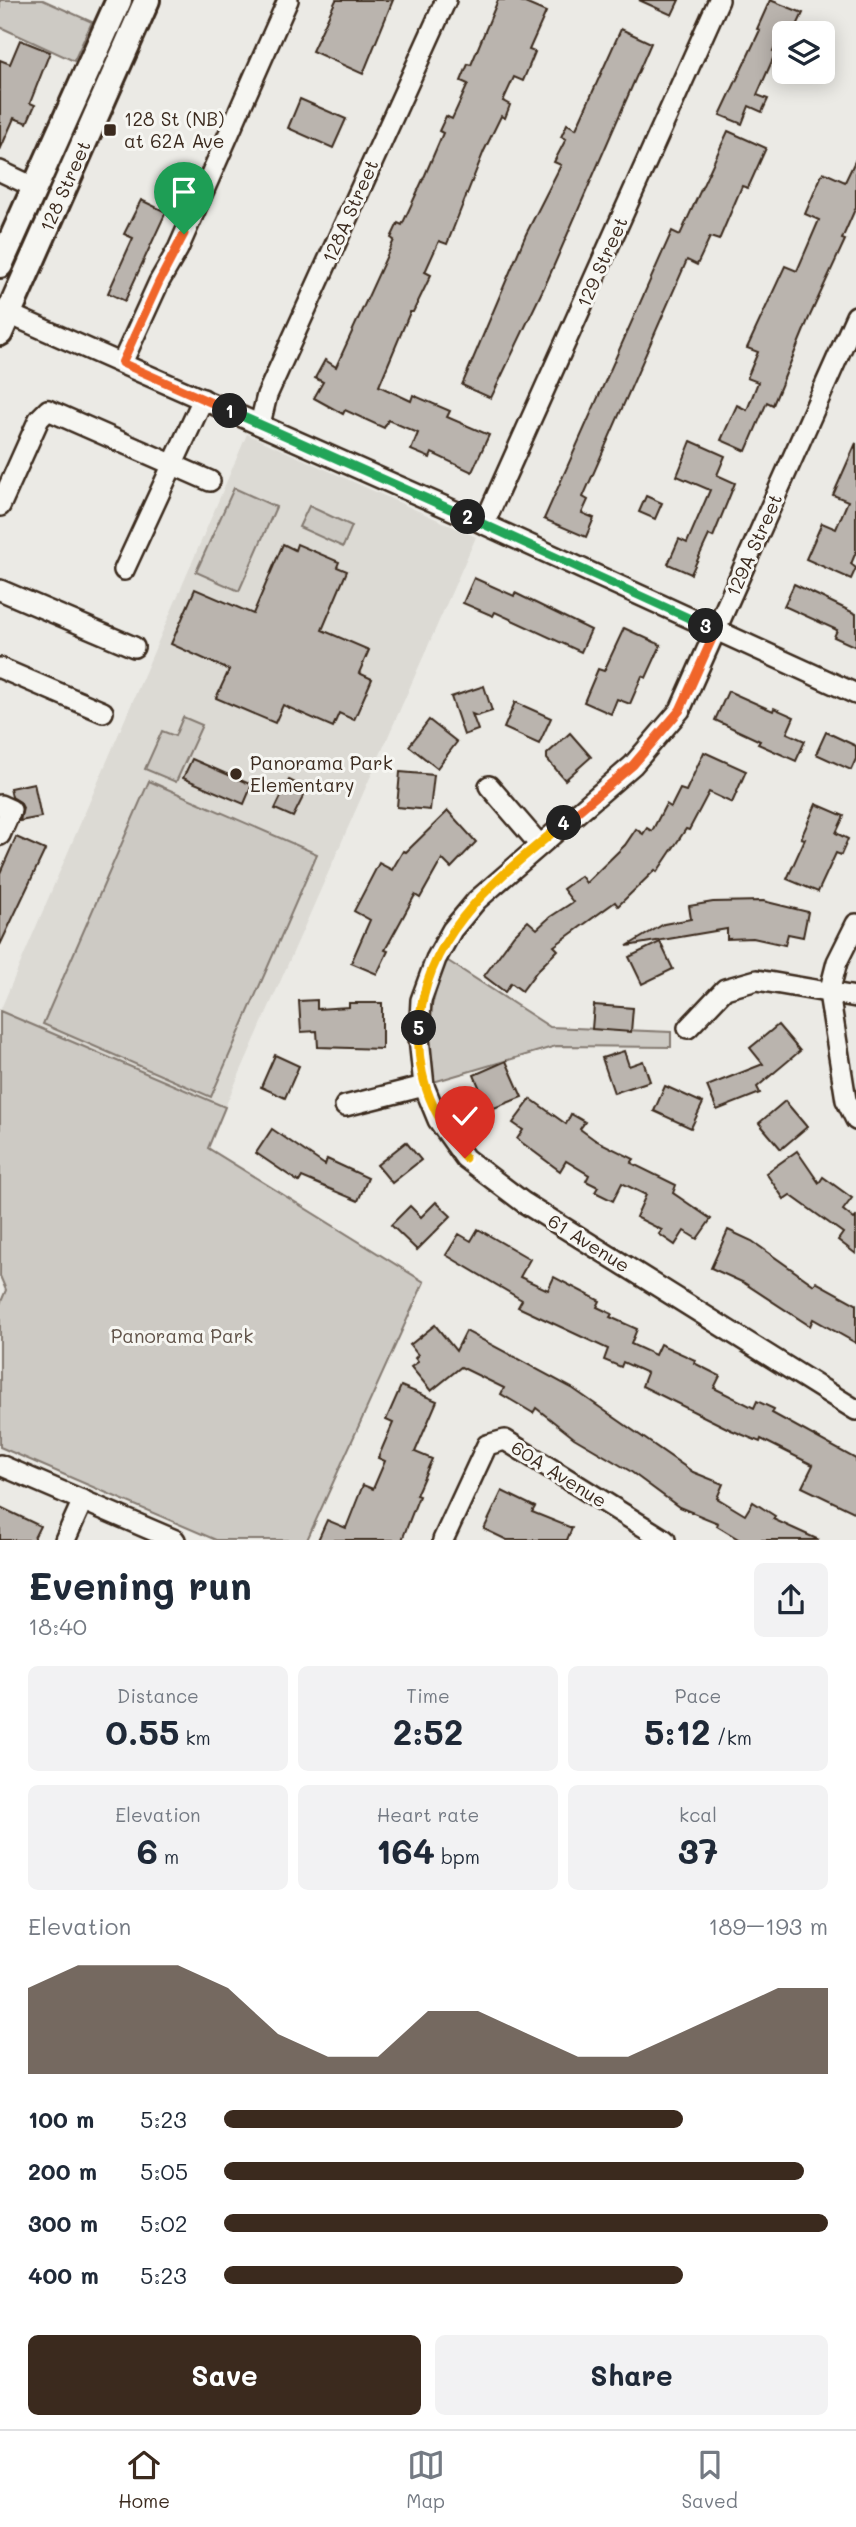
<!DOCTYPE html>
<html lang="en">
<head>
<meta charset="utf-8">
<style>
  body { margin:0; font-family:Mali,sans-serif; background:#f2f2f3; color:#1f2937; height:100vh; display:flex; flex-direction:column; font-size:26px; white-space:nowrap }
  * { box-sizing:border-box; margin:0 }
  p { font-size:23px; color:#747a83 }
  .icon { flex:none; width:38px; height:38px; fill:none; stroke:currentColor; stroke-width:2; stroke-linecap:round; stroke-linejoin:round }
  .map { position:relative; height:1540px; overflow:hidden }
  .details { display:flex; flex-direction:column; background:#fff; flex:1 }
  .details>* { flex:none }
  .controls { position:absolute; left:772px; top:21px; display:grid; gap:14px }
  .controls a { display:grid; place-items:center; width:63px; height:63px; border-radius:10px; background:#fff; box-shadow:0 4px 18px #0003; font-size:35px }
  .pin { position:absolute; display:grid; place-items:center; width:60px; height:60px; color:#fff; margin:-72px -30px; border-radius:50% 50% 50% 0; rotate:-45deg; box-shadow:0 0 7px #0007 }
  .pin .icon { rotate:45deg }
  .km { position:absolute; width:35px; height:35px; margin:-18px; border-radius:50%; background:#222; color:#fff; font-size:19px; line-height:35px; text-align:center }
  .round { display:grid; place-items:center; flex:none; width:74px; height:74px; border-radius:10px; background:#f2f2f3 }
  .head { display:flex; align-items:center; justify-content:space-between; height:119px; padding:0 28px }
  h1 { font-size:38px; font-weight:700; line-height:52px }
  .figures { display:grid; grid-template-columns:repeat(3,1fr); gap:10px; height:119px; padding:7px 28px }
  .figures div { display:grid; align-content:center; border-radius:10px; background:#f2f2f3; text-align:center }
  .figures b { font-size:35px; font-weight:700 }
  .figures small { font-size:19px; font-weight:400 }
  .figures p { font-size:19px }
  .chart { height:196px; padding:14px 28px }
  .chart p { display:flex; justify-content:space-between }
  .chart svg { width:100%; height:126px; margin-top:7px; fill:#3b2a1e; opacity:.7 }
  .primary-button { display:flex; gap:14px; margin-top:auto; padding:14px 28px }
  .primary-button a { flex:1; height:80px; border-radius:10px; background:#3b2a1e; color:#fff; font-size:28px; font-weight:700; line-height:80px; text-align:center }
  .primary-button a+a { background:#f2f2f3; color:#1f2937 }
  ul { padding:0 28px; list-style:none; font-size:23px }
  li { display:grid; grid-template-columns:112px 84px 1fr; align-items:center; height:52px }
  li i { height:18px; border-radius:9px; background:#3b2a1e }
  .menu { display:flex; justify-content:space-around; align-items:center; height:98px; border-top:2px solid #e0e1e3; background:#fff; font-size:19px; color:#747a83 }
  .menu a { display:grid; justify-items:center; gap:4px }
  .menu .current { color:#3b2a1e }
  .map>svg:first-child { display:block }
  .built { fill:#dcdad4 }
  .green { fill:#cdcac4; stroke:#847a71; stroke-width:2 }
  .building { fill:#bab4ae; stroke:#3b2a1e; stroke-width:2 }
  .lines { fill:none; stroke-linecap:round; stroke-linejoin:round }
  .minor-casing { stroke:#3b2a1e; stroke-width:24 }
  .major-casing { stroke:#3b2a1e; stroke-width:30 }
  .minor { stroke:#f6f6f2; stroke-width:19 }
  .major { stroke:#f6f6f2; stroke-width:24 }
  .split-1-casing { stroke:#fff; stroke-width:14 }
  .split-2-casing { stroke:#fff; stroke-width:14 }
  .split-3-casing { stroke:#fff; stroke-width:14 }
  .split-4-casing { stroke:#fff; stroke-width:14 }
  .split-5-casing { stroke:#fff; stroke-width:14 }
  .split-6-casing { stroke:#fff; stroke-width:14 }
  .split-1 { stroke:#f0652b; stroke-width:9 }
  .split-2 { stroke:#22a559; stroke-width:9 }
  .split-3 { stroke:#22a559; stroke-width:9 }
  .split-4 { stroke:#f0652b; stroke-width:9 }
  .split-5 { stroke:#f5b400; stroke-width:9 }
  .split-6 { stroke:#f5b400; stroke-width:9 }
  .poi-dot { fill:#3b2a1e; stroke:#f6f6f2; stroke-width:2.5 }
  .labels { text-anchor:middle; stroke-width:6; stroke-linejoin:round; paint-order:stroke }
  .poi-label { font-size:19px; fill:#3b2a1e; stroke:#f6f6f2; text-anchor:start }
  .street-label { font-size:19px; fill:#3b2a1e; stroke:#f6f6f2 }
  .park-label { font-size:19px; fill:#605248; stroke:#f6f6f2 }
</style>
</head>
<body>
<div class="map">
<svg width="856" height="1540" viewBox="0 0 856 1540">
  <rect width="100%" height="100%" fill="#ebeae5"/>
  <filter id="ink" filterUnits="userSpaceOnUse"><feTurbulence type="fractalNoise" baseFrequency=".0143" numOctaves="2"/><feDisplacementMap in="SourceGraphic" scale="14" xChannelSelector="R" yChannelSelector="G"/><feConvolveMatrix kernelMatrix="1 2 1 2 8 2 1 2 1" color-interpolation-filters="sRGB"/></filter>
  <g filter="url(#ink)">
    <path class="built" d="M247,434L476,537L225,1107L0,1011Z"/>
    <g class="green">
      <path d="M0,0H43L92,22L74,61L0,27Z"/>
      <path d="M234,488L276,507L239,591L196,572Z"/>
      <path d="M309,506L352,526L343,547L299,527Z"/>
      <path d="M183,717L202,725L176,782L145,769L162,731L175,736Z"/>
      <path d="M149,781L317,854L211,1097L43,1024Z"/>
      <path d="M445,959L550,1027L671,1032V1047L556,1046L430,1083L423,1038Z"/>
      <path d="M0,1011L225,1107L208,1148L424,1282L307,1540H216L0,1447V1304L6,1290L0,1276Z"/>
    </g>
    <g class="building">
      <path d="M336,0H393L363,74L312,51Z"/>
      <path d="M498,0H518L546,12L529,50L535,52L523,81L514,77L503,101L510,105L505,118L501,116L484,151L447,244L439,241L425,272L431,275L413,312H410L379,386L411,401L413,395L450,411L447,417L489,435L472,472L432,453L430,458L411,450L418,433L388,420L384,428L345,410L343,414L314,398L323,382L315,378L325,360L336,367L394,240L391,238L398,223L402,225L425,175L443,133L439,131L446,116L452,119L468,84L461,81L468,64L471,65Z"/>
      <path d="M639,0H679L672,15Z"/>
      <path d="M770,0L803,13L795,30L785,25L773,51L776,52L757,95L768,99L762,112L749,106L742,124L720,115L760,30L757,29Z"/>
      <path d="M621,29L651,43L548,279L491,398L462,385L526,234L561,165L554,162L566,139L561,137L567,124L576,129Z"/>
      <path d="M20,40L50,52L30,103L35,105L27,123L14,118L0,150V60L10,64Z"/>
      <path d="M300,99L346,119L333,148L288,128Z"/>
      <path d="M728,131L766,148L748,188L742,186L719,240L710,237L697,265L687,260L583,497L588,500L582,513L594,518L586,537L544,519L672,231L680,235Z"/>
      <path d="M856,159V207L842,239L845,240L808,320L773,405L767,402L746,451L721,440L737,405L747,410L758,382L747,378L758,352L747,348L785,266L797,271L819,220L805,214L823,172L845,182Z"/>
      <path d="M141,200L166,212L125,301L108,293L133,238L124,234Z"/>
      <path d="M691,441L725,456L717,475L735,483L713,537L709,535L691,574L668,564L679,539L687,543L710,490L677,476Z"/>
      <path d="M856,443V552L851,564L856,568L851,579L806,559L822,523L836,529L848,501L833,495Z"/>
      <path d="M646,496L662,503L655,519L639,512Z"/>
      <path d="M283,544L295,550L297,544L339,562L337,567L347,571L322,630L369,650L359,673L372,679L354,720L339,713L333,727L283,705L275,723L216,698L229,670L171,644L195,589L253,614Z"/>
      <path d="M474,578L514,596L515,593L591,630L581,652L495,612L493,616L463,603Z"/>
      <path d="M794,584L856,614V647L834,637L837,630L784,606Z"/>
      <path d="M624,628L661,645L646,678L642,676L630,704L617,699L611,714L584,702L598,669L604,671Z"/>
      <path d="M484,686L492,711L477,716L472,714L478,730L464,735L451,697Z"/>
      <path d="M728,691L773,711L774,708L794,717L787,733L805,741L796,761L758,744L760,741L715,720Z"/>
      <path d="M515,702L551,718L539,744L504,728Z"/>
      <path d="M429,720L457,742L437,768L409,746Z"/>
      <path d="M826,732L856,746V759L851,770L816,754Z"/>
      <path d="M570,733L591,757L565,780L547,759V754Z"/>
      <path d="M704,752L746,771L732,803L709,792L689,830L686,829L657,872L655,870L618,906L615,902L554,946L558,950L537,971L522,991L511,983L505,992L484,976L514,935L528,921L537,929L550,917L573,902L563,889L581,876L586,883L625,845L636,829L643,834L647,828L652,831L666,804L671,807L680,789L686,791Z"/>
      <path d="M192,759L252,785L244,804L183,778Z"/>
      <path d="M400,772L434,775L430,810L397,807Z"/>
      <path d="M289,780L307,789L293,817L275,809Z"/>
      <path d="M34,783L41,817L20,821L23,808L20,802L12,797L10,788Z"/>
      <path d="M816,804L844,816L836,833L848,839L841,855L836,853L818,892L787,879L805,839L801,838Z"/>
      <path d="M448,811L476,842L451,868L442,859L420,898L415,895L385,950L388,951L377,974L351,963L370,920L354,911L379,863L392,870L403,851L406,852Z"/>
      <path d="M16,837L45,850L0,945V873Z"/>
      <path d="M763,901L808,912L803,937L788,934L785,945L753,938L727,939V929L627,946L664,924L691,919L689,906L713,902Z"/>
      <path d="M660,942L673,969L642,984L629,957Z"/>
      <path d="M317,1000V1009L349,1007V1003H382V1049L318,1047L317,1031L301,1032L299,1001Z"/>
      <path d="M594,1005L633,1008L631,1032L592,1029Z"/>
      <path d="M778,1025L800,1051L757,1087L760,1093L717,1110L707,1086L763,1064L750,1048Z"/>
      <path d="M624,1051L629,1066L643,1061L650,1081L614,1093L602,1058Z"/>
      <path d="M275,1055L299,1066L285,1098L261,1087Z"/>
      <path d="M506,1061L522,1097L489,1110L474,1075Z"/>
      <path d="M665,1086L703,1103L691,1128L654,1111Z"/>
      <path d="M531,1099L566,1124L571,1114L585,1122L580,1129L595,1140L634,1159L631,1163L676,1185L673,1193L711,1219L697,1239L684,1231L675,1245L659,1234L662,1230L636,1217L646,1195L622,1183L613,1201L595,1192L598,1187L586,1181L589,1175L566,1161L560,1171L517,1139L523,1130L513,1123Z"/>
      <path d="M785,1101L807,1127L781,1149L759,1123Z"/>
      <path d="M272,1129L325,1165L327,1159L368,1178L358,1201L302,1177L299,1182L256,1153Z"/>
      <path d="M406,1142L421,1160L392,1183L377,1165Z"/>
      <path d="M797,1151L819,1183L823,1177L852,1198L843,1210L854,1219L856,1217V1254L838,1240L843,1233L790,1195L784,1199L766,1173Z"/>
      <path d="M436,1202L451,1216L417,1250L391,1225L410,1206L421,1217Z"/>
      <path d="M478,1229L530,1259L520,1277L548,1290L554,1277L600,1301L597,1307L612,1314L610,1317L637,1329L631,1344L655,1355L660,1344L695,1360L694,1363L720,1376L714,1388L754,1408L757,1401L774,1409L772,1413L856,1459V1513L802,1487L813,1465L761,1439L760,1442L731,1430L642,1386L647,1373L623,1362L621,1367L604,1360L608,1349L518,1307L522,1300L446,1255L459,1234L471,1241Z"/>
      <path d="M728,1230L752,1241L814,1285L816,1282L856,1304V1343L813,1319L810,1326L744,1283L711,1268Z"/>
      <path d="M435,1325L456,1351L466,1331L572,1388L693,1472L723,1484L717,1498L745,1515L753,1502L775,1516L773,1519L819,1540H740L717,1526L718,1523L679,1507L630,1471L574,1438L536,1408L533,1413L501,1394L504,1388L461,1367L431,1391L411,1367L418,1362L415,1358L418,1355L410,1345Z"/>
      <path d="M401,1386L437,1401L415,1452L432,1459L416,1495L419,1496L402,1540H318L327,1520L346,1528L363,1485L373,1489L385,1461L378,1458L393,1423L386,1420Z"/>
      <path d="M502,1491L535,1507L532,1512L572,1528L567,1540H507L484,1529Z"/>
      <path d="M0,1507L40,1526L33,1540H0Z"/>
    </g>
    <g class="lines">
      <defs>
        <g id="minor">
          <path d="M0,171L36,188"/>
          <path d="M0,310L484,524L856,694"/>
          <path d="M856,316L680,710L633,765L477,900L452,930L436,959L421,1000L419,1038L424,1086L438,1120L465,1158L523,1202L856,1410"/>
          <path d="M122,363L159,282L178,249L288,0"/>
          <path d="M260,424L267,395L446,0"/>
          <path d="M0,506L39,419L48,410L210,481"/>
          <path d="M484,524L719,0"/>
          <path d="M124,570L203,399"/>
          <path d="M0,590L134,647"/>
          <path d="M0,668L103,712"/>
          <path d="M489,786L539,844"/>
          <path d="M0,805L11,810L0,835"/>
          <path d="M856,924L837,962L829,993L846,1100L856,1120"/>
          <path d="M688,1028L725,989L757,980L856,997"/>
          <path d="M345,1106L424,1086"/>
          <path d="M0,1465L175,1540"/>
          <path d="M65,1540L83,1500"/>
          <path d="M443,1540L487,1445L505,1440L665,1540"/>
        </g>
        <g id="major">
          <path d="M0,265L119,0"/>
          <path d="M0,333L147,0"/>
        </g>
      </defs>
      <use href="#minor" class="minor-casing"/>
      <use href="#major" class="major-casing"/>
      <use href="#minor" class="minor"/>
      <use href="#major" class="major"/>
    </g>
  </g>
  <g class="lines" filter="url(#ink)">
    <defs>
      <path id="split-1" d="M184,234L159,282L122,363L230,411"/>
      <path id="split-2" d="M230,411L468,517"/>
      <path id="split-3" d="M468,517L706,626"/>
      <path id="split-4" d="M564,823L633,765L680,710L716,630L706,626"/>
      <path id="split-5" d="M419,1028C424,933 497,879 564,823"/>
      <path id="split-6" d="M419,1028C416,1082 435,1116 465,1158"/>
    </defs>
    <use href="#split-1" class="split-1-casing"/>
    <use href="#split-2" class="split-2-casing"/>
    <use href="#split-3" class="split-3-casing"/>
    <use href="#split-4" class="split-4-casing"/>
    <use href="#split-5" class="split-5-casing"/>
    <use href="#split-6" class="split-6-casing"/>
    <use href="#split-1" class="split-1"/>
    <use href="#split-2" class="split-2"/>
    <use href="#split-3" class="split-3"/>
    <use href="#split-4" class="split-4"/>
    <use href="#split-5" class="split-5"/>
    <use href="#split-6" class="split-6"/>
  </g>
  <g class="poi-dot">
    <rect x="103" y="123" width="14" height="14" rx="3.5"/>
    <circle cx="236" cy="774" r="7"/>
  </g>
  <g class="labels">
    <g class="poi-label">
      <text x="124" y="126">128 St (NB)<tspan x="124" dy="22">at 62A Ave</tspan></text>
      <text x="250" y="770">Panorama Park<tspan x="250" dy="22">Elementary</tspan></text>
    </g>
    <g class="street-label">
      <text transform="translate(65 186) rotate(-66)" y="7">128 Street</text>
      <text transform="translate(350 211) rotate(-66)" y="7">128A Street</text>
      <text transform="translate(602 262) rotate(-66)" y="7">129 Street</text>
      <text transform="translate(754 545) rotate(-66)" y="7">129A Street</text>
      <text transform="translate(589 1243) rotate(32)" y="7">61 Avenue</text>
      <text transform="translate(559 1474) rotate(32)" y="7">60A Avenue</text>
    </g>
    <g class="park-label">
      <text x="182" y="1343">Panorama Park</text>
    </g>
  </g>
</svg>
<div class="controls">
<a><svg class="icon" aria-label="layers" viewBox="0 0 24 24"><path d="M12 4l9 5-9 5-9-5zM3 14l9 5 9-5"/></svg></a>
</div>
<div class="pin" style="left:184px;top:234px;background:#1e9e55"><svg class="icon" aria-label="arrive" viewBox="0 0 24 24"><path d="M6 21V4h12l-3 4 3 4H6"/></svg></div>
<div class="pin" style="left:465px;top:1158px;background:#d93025"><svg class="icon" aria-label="check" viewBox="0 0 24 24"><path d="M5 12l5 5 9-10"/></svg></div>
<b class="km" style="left:230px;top:411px">1</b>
<b class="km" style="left:468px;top:517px">2</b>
<b class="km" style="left:706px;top:626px">3</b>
<b class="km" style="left:564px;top:823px">4</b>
<b class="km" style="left:419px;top:1028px">5</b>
</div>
<section class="details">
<div class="head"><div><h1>Evening run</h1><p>18:40</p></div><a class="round"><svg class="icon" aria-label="share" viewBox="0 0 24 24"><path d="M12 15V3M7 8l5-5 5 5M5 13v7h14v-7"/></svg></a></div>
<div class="figures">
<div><p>Distance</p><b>0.55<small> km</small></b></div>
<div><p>Time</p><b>2:52</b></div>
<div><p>Pace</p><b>5:12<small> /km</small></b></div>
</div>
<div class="figures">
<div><p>Elevation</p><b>6<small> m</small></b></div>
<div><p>Heart rate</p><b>164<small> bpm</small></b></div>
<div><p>kcal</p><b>37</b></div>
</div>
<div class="chart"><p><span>Elevation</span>189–193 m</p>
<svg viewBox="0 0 160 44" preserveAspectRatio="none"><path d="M0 44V14L10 6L20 6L30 6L40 14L50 30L60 38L70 38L80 22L90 22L100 30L110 38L120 38L130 30L140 22L150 14L160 14V44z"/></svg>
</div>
<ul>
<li><b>100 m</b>5:23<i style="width:76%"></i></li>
<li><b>200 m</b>5:05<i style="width:96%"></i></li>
<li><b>300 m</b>5:02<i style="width:100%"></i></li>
<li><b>400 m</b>5:23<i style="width:76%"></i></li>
</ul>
<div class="primary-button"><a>Save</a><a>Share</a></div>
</section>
<nav class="menu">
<a class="current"><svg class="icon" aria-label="home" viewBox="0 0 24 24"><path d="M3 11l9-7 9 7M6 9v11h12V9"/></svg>Home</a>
<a><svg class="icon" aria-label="map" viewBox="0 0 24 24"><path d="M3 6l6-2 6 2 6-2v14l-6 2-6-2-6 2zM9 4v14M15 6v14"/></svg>Map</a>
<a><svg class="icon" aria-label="saved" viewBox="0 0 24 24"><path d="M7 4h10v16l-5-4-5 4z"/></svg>Saved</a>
</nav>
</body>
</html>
